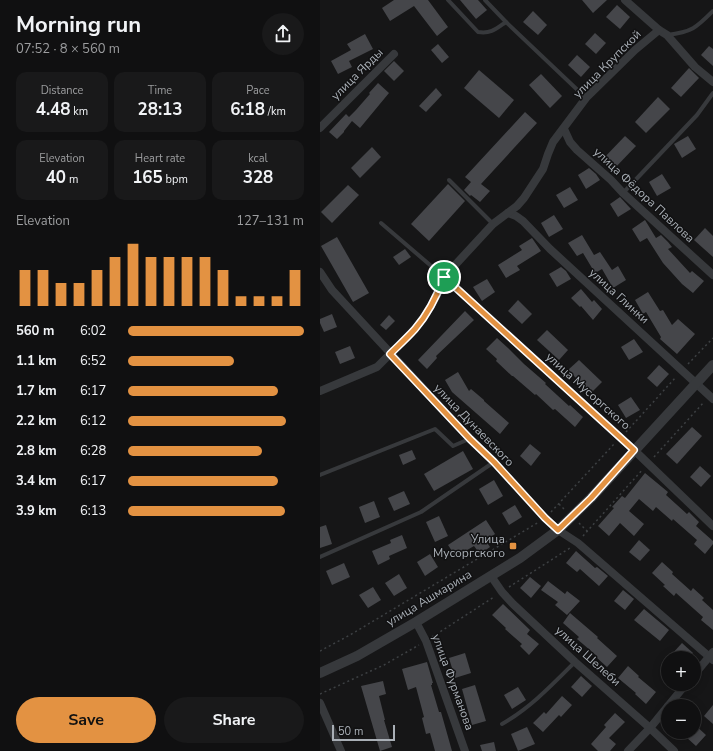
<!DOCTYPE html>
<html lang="en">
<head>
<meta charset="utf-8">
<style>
  body { margin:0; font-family:"Nunito Sans",sans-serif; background:#19191a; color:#f1f3f6; height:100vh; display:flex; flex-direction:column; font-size:15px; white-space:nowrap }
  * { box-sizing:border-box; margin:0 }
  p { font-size:13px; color:#9c9d9f }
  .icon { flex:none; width:22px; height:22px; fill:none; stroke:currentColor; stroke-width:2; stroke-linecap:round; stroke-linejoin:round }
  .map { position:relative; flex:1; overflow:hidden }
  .sheet { display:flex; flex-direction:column; background:#101011; width:320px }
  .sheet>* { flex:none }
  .controls { position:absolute; left:341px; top:651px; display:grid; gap:8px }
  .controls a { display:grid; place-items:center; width:40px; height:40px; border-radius:50%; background:#101011; box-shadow:0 2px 10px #0003,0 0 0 1px #303031; font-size:20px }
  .scale { position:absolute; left:12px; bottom:10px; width:63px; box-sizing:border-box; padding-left:4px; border:2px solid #a9afb6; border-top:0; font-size:11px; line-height:14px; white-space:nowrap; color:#a9afb6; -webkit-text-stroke:3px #111112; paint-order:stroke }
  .pin { position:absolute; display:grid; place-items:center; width:34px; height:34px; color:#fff; margin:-17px; border:2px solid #fff; border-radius:50%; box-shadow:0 1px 4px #0007 }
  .round { display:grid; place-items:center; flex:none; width:42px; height:42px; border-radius:21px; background:#19191a }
  .overview { display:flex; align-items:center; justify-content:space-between; height:68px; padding:0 16px }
  h1 { font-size:22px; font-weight:700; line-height:30px }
  .metrics { display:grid; grid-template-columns:repeat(3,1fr); gap:6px; height:68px; padding:4px 16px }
  .metrics div { display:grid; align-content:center; border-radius:10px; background:#19191a; text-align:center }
  .metrics b { font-size:17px; font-weight:700 }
  .metrics small { font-size:11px; font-weight:400 }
  .metrics p { font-size:11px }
  .chart { height:112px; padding:8px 16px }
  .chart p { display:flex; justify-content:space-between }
  .chart svg { width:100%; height:72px; margin-top:4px; stroke:#e39242; stroke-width:6 }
  .action { display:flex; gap:8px; margin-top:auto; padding:8px 16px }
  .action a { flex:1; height:46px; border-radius:24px; background:#e39242; color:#111; font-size:16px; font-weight:700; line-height:46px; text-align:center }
  .action a+a { background:#19191a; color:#f1f3f6 }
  ul { padding:0 16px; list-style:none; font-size:13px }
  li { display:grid; grid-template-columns:64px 48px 1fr; align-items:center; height:30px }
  li i { height:10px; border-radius:5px; background:#e39242 }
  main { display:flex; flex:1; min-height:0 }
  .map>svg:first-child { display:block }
  .building { fill:#45464a }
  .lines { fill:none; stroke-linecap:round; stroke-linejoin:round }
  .path { stroke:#3d4043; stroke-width:1.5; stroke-dasharray:2 3; stroke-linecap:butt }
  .service { stroke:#37393c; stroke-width:4 }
  .minor { stroke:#37393c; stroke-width:8 }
  .tertiary { stroke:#37393c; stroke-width:10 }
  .route-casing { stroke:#fff; stroke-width:8 }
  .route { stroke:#e39242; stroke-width:5 }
  .poi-dot { fill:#e39242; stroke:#111112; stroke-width:1.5 }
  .labels { text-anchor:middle; stroke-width:3; stroke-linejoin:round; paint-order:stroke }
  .street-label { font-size:12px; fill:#a9afb6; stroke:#111112 }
  .poi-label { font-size:12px; fill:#a9afb6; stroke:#111112; text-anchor:end }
</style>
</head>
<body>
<main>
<section class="sheet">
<div class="overview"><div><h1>Morning run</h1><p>07:52 · 8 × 560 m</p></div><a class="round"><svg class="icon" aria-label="share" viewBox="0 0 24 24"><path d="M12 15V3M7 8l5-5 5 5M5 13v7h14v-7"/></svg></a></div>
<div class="metrics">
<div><p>Distance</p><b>4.48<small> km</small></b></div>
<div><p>Time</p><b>28:13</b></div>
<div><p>Pace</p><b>6:18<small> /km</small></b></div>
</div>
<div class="metrics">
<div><p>Elevation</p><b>40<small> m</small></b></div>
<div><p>Heart rate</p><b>165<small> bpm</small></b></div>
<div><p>kcal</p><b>328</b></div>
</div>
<div class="chart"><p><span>Elevation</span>127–131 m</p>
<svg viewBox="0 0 160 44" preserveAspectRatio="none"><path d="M5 44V22M15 44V22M25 44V30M35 44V30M45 44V22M55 44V14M65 44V6M75 44V14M85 44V14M95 44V14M105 44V14M115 44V22M125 44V38M135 44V38M145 44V38M155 44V22"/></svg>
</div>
<ul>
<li><b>560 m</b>6:02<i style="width:100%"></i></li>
<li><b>1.1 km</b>6:52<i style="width:60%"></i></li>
<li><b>1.7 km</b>6:17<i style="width:85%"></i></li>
<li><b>2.2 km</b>6:12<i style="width:90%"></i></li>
<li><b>2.8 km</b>6:28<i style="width:76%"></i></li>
<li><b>3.4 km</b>6:17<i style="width:85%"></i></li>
<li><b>3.9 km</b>6:13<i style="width:89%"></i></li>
</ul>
<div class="action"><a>Save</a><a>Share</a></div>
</section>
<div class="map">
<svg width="393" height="751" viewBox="0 0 393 751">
  <rect width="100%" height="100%" fill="#161617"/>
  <g class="building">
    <path d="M74,0H108L128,27L117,36L94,6L70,21L62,8Z"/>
    <path d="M140,0H158L167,10L156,19Z"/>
    <path d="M262,0H287L273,13Z"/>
    <path d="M297,5L310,17L300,29L286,17Z"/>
    <path d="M213,11L227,25L218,35L203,22Z"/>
    <path d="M275,33L286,43L276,54L265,44Z"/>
    <path d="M45,34L53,49L29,61L32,67L18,74L11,61L31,50L27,44Z"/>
    <path d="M118,44L129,57L122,63L111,50Z"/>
    <path d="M389,46L393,49V66L381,55Z"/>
    <path d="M257,55L270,67L261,77L248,65Z"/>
    <path d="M74,61L84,71L74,81L64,71Z"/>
    <path d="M369,68L379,78L361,97L351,88Z"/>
    <path d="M159,70L194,100L179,118L144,88Z"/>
    <path d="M221,74L242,96L230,108L209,85Z"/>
    <path d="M58,83L69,93L40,128L32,121L24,131V132L17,139L9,132L26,114L29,117L36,110L50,94L49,93Z"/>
    <path d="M116,88L122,95L106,112L99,106Z"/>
    <path d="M338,97L350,109L326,133L315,122Z"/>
    <path d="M205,112L217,123L161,184L170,191L160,202L151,195L150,196L144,190L151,182L145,177Z"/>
    <path d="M305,136L316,146L292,171L281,161Z"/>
    <path d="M368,136L376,149L362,158L354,144Z"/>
    <path d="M52,147L61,157L40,178L31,168Z"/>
    <path d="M269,168L276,174L280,180L266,189L258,175Z"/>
    <path d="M342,174L351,188L337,196L329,182Z"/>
    <path d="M128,184L145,201L109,241L91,224Z"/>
    <path d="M28,185L39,195L12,223L1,212Z"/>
    <path d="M250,187L258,200L244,208L236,195Z"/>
    <path d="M300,197L311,209L298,217L290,204Z"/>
    <path d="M234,215L243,229L229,237L221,223Z"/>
    <path d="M325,220L336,238L341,235L348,242L352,247L348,249L370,273L372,271L384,281L373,293L362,284L343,263L327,238L320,242L312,229Z"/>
    <path d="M385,228L393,236V257L374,240Z"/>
    <path d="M262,235L274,255L280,252L292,270L298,266L306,280L293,288L282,269L275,273L263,253L257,256L248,243Z"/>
    <path d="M17,237L49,293L33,302L1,246Z"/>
    <path d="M212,238L221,251L197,266L200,270L186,278L178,265L202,250L199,246Z"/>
    <path d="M85,249L91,257L79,265L73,257Z"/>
    <path d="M241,267L246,271L251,279L237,287L229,274Z"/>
    <path d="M167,279L175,292L162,301L153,287Z"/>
    <path d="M261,289L272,302L274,300L282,309L273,320L261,306L260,307L251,298Z"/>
    <path d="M328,292L340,311L343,310L352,325L358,319L375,334L357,354L340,339L341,337L326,312L323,314L315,300Z"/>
    <path d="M198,300L212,314L202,324L188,311Z"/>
    <path d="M145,311L154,320L116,356L117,358L107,369L98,360Z"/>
    <path d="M12,314L17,327L4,332L0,323V319Z"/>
    <path d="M69,315L75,321L66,330L60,325Z"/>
    <path d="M227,330L248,350L239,360L217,340Z"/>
    <path d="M177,338L188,348L204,364L226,383L225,384L249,406L250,405L263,417L255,427L235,409L233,410L216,394L215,395L193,376H192L176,361L177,359L166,349Z"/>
    <path d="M314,339L323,352L309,360L301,347Z"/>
    <path d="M30,346L35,358L20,364L15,352Z"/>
    <path d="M259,360L282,382L271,393L248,370Z"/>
    <path d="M339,365L349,374L337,387L327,378Z"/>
    <path d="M138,372L149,391L151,389L164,400V401L189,423L180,434L132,392L125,380Z"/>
    <path d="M311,397L320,410L306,418L298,405Z"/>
    <path d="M372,427L382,436L357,464L346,454Z"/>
    <path d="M210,444L221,453L211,466L200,456Z"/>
    <path d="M92,450L96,459L83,465L79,455Z"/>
    <path d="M143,451L153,469L114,491L104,474Z"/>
    <path d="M380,466L391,476L381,487L370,477Z"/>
    <path d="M325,473L348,492L346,495L367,514L369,512L379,522L376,526L393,541V544L385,554L374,544L377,540L353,519L352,521L336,507L333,511L319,499L309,511L324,524L314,536L300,523L289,536L278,526L294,508L292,507L302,496L305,498Z"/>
    <path d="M174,480L183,496L168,505L159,489Z"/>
    <path d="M84,491L90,504L74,511L68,498Z"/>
    <path d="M54,501L60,517L45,523L39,507Z"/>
    <path d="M195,505L202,517L189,525L182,513Z"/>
    <path d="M119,516L128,536L115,542L106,522Z"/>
    <path d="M166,520L175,534L166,541L170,547L160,554L154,546L142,553L140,550L134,554L128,545Z"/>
    <path d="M6,525L12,544L0,548V527Z"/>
    <path d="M82,535L87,548L69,556L70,559L58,565L52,551L71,543L70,540Z"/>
    <path d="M319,540L330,550L320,561L309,552Z"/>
    <path d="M256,551L275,568L277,567L288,576L279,586L260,569L257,572L246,563Z"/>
    <path d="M110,554L118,567L105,576L97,562Z"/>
    <path d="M342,562L353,572L352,574L371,591L373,588L384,598L382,600L393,610V630L381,620L383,617L356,593L354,596L343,586L345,585L332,573Z"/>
    <path d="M24,563L30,577L12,585L6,571Z"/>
    <path d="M79,574L87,588L74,596L65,583Z"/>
    <path d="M210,577L221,586L211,598L200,588Z"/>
    <path d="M228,581L245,594L247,591L260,601L247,615L235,605L238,602L221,590Z"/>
    <path d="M53,587L61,600L48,608L39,595Z"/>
    <path d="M303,590L314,599L305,610L294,601Z"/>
    <path d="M183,604L210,630L207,634L219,644L209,655L200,646L202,644L185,629L186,628L172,615Z"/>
    <path d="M324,609L349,630L340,641L314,620Z"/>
    <path d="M250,613L278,637L277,638L297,656L287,667L276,657L277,656L257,639L259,637L243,623Z"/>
    <path d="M362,643L373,653L369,658H356L352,654Z"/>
    <path d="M145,653L151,673L135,678L129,658Z"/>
    <path d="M107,662L113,683H112V685H111L119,712H121L132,751H115L110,733L106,734L102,718L104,717L96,687L88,690L82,669Z"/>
    <path d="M308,666L319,676L318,677L336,692L326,704L315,694L316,693L298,678Z"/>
    <path d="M261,676L272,686L262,697L251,687Z"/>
    <path d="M63,681L66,694L59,696L65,720H64L72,747L60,751L41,686Z"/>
    <path d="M155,685L166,721L152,725L142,689Z"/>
    <path d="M198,687L206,700L192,709L184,695Z"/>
    <path d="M242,696L252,705L241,717L239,715L223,732L213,723L224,712L226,714Z"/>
    <path d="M393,705V724L384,716Z"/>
    <path d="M295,713L305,722L289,738L296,744L290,751H278L271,744L286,727L284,725Z"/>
    <path d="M374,724L386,735L376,746L366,737L370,732H374Z"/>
    <path d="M207,727L215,744L198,751L191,734Z"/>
    <path d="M174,742L176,751H162L160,745Z"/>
  </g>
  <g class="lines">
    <g class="path">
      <path d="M368,364L393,338"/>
      <path d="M306,432L356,377"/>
      <path d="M334,457L384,402"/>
      <path d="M239,504L245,510"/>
      <path d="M231,512L295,443"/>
      <path d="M259,523L268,532"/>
      <path d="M263,536L323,469"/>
      <path d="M189,587L250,548"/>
      <path d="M112,637L174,597"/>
      <path d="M0,651L30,635L219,522"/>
      <path d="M0,694L64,665L99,645"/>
    </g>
    <g class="service">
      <path d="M128,0L158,32C171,34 176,29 186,22"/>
      <path d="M165,0L186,22L266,98"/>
      <path d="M347,35C372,32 376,28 393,11"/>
      <path d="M129,180L173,224"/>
      <path d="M303,193L377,115L393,93"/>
      <path d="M61,223L124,277"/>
      <path d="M0,475L115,429L133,446L149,439"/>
      <path d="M0,557L101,512L174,462"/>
      <path d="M182,724C210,708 232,685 255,662"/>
    </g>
    <g class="minor">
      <path d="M305,0L339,30L347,35L375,67L393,82"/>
      <path d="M0,128L74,54"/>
      <path d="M244,129L250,142L257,150L291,180L303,193L393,275"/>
      <path d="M188,213L196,216L203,221L230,249L393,399"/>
      <path d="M0,272L12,290L150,439L174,462L225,518L238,530L258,543L393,660"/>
      <path d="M124,277L314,450L393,526"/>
      <path d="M0,391L57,367L95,329L106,314L117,295L124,277L173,224L197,206L204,198L223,169L228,154L233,142L266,98L315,50L339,30"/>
      <path d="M171,576L182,592L193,604L255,662L330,728L354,751"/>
      <path d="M96,622L106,641L145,751"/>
      <path d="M374,675L393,652"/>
      <path d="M0,703L21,751"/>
      <path d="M348,706L366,684"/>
      <path d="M308,751L330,728L348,706"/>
    </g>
    <path class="tertiary" d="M0,673L37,656L96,622L200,558L238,530L271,498L393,365"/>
  </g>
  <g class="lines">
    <defs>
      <path id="route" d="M124,277L314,450L271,498L238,530L225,518L174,462L150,439L70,354C78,346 87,338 95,329C108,314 117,296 124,277Z"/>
    </defs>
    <use href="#route" class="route-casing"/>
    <use href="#route" class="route"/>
  </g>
  <rect class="poi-dot" x="189" y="542" width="8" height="8" rx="2"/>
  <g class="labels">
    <g class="street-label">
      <text transform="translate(287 64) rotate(-45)" y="4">улица Крупской</text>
      <text transform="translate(37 74) rotate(-45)" y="4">улица Ярды</text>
      <text transform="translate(324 195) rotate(43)" y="4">улица Фёдора Павлова</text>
      <text transform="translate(299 296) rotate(42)" y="4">улица Глинки</text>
      <text transform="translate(268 391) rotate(42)" y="4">улица Мусоргского</text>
      <text transform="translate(154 425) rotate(46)" y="4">улица Дунаевского</text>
      <text transform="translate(109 598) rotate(-31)" y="4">улица Ашмарина</text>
      <text transform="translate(268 656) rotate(42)" y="4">улица Шелеби</text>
      <text transform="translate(133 682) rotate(70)" y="4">улица Фурманова</text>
    </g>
    <g class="poi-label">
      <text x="185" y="543">Улица<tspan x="185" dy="14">Мусоргского</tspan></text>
    </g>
  </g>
</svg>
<div class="controls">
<a>+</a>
<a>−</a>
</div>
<div class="scale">50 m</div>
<div class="pin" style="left:124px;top:277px;background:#1e9e55"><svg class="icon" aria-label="arrive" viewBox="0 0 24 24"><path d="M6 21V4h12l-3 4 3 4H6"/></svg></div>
</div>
</main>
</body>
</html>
